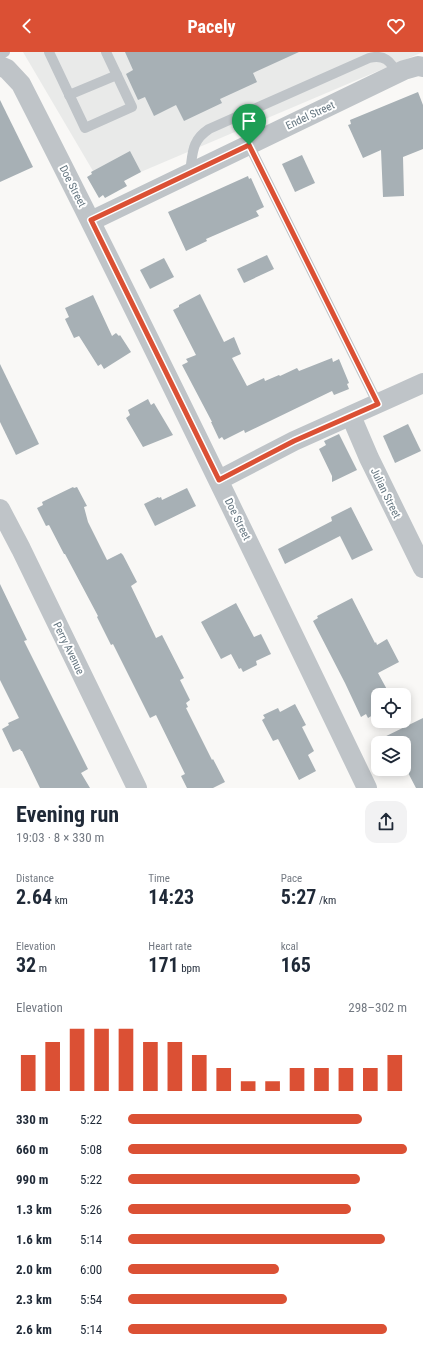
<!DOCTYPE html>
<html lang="en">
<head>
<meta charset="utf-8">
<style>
  body { margin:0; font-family:"Roboto Condensed",sans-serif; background:#f2f2f3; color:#1f2937; height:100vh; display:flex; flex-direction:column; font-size:15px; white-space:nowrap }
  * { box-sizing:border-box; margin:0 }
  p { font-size:13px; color:#747a83 }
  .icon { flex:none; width:22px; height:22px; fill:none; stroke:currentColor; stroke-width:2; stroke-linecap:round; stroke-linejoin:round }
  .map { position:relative; height:736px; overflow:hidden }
  .sheet { display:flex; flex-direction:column; background:#fff; flex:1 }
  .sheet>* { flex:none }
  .fabs { position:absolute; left:371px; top:636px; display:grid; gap:8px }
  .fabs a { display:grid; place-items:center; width:40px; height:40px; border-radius:8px; background:#fff; box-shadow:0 2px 10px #0003; font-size:20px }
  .pin { position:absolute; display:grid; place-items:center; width:34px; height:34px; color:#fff; margin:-41px -17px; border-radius:50% 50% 50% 0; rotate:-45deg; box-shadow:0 0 4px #0007 }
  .pin .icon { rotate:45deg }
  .round { display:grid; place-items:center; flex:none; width:42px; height:42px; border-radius:12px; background:#f2f2f3 }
  .head { display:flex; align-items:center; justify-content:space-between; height:68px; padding:0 16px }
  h1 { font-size:22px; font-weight:700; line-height:30px }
  .metrics { display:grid; grid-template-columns:repeat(3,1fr); gap:6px; height:68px; padding:4px 16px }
  .metrics div { display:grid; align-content:center }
  .metrics b { font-size:20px; font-weight:700 }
  .metrics small { font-size:11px; font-weight:400 }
  .metrics p { font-size:11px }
  .chart { height:112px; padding:8px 16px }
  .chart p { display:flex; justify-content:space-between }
  .chart svg { width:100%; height:72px; margin-top:4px; stroke:#db5034; stroke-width:6 }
  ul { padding:0 16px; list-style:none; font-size:13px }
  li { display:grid; grid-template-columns:64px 48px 1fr; align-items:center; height:30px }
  li i { height:10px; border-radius:5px; background:#db5034 }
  header { display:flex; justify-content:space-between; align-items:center; height:52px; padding:0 16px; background:#db5034; color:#fff; font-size:18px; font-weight:700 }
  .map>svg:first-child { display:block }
  .built { fill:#e9eae9 }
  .building { fill:#a7b0b5 }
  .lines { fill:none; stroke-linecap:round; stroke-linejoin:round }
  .lane { stroke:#bfc4c8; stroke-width:10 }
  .street { stroke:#bfc4c8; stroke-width:20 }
  .route-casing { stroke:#fff; stroke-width:8 }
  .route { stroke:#db5034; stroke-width:5 }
  .labels { text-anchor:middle; stroke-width:4; stroke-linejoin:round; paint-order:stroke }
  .street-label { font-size:11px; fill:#657680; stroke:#fff }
</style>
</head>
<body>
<header><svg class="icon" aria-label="back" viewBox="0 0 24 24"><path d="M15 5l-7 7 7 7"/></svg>Pacely<svg class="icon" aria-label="heart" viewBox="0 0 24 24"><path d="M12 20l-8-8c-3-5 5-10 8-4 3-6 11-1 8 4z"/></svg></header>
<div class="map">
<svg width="423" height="736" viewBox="0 0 423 736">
  <rect width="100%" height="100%" fill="#f9f8f6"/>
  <path class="built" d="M23,0H423L103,136Z"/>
  <g class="building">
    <path d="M125,0H299L253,21L257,30L220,47L222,51L184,69L176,53L154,64L145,45L138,48L126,22L133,18Z"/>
    <path d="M418,40L423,53V97L403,105L404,144L383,145L381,98L363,106L348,73L351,72L350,68Z"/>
    <path d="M0,48L33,115L0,130Z"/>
    <path d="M130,99L141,120L124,129L127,134L105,146L103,143L99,146L87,125L92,122L91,120Z"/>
    <path d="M302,103L315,131L295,140L282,112Z"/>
    <path d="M248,124L249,127L251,126L264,155L256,159L259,164L206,187L207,189L186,199L168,160Z"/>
    <path d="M267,203L274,217L244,231L237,217Z"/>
    <path d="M164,206L174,225L150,237L140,218Z"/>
    <path d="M200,242L224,290L234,285L241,302L232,306L247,334L264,326L265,329L279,323L280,324L297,316L299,319L332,306L333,310L339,307L349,331L347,332L349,337L334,343L332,339L245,381L244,378L224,388L222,385L219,387L211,370H212L182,313L188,310L186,307L196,303L173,258L179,255V253Z"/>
    <path d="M93,243L112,284L116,281L119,284L120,283L131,300L104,317L101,312L98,314L79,284L74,286L65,267L69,265L65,256Z"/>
    <path d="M0,312L39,392L16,403L0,370Z"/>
    <path d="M148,347L151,353L154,351L173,383L143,395L126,366L130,363L128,358Z"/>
    <path d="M408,372L421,399L395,411L383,384Z"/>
    <path d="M339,382L357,418L332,430V424L319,397L326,393L324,389Z"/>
    <path d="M73,435L74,436L77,435L87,454L84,455L88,470L107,508L121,501L123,503L137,530L131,534L156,586L162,583L184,626L180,628L190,648L186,651L188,655L186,656L212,708L213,707L225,730L213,736H187L181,724L185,722L156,663L150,666L113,592L111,593L97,565L98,564L65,502H64L49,473L46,474L37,456L43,453L42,450Z"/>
    <path d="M187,436L196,454L155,474L144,452L158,445L159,446L161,445L162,448Z"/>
    <path d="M351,455L373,498L352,508L340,484L285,512L278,497L332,469L331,465Z"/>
    <path d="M0,532L27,588L24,589L88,717L81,721L90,736H40L22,699H21L20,697L13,700L2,677L9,673L8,671L19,666L0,628Z"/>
    <path d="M352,546L375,591L376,590L377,593L387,587L399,610L378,621L390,643H378V660L368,666L366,662L361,665L345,631L313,569L318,566L317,564Z"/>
    <path d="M236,551L254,585L261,582L271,602L256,609L257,613L243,620L241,616L239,617L231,602L221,607L201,570Z"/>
    <path d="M295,652L306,673L302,675L314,699L308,703L316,719L299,728L278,687L273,689L262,668L265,666L263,663L278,656L280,660Z"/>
    <path d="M423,666V736H416L404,713V691H372Z"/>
  </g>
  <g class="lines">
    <g class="lane">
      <path d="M49,0L85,76L132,55L106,0"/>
      <path d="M0,3L5,0"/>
      <path d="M69,43L117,23"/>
      <path d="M249,93L378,352"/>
      <path d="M190,120C193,101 191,89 209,77L369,6C384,2 391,9 397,22"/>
    </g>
    <g class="street">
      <path d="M0,14L7,17L21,32C140,265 254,501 367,736"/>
      <path d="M91,169L404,18L418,14L423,15"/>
      <path d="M351,364L369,406L423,516"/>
      <path d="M219,428L294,389L423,331"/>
      <path d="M0,457L21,497L137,736"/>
    </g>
  </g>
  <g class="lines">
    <defs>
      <path id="route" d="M249,93L378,352L294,389L219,428L91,168Z"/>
    </defs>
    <use href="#route" class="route-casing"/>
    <use href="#route" class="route"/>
  </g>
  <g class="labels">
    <g class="street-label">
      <text transform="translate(310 63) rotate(-25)" y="4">Endel Street</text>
      <text transform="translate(73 134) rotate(63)" y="4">Doe Street</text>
      <text transform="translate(386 441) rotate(64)" y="4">Julian Street</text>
      <text transform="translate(238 467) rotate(64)" y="4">Doe Street</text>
      <text transform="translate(69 596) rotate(64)" y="4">Perry Avenue</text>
    </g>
  </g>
</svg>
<div class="fabs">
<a><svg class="icon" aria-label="locate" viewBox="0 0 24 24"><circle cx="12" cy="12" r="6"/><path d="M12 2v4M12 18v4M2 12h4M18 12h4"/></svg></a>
<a><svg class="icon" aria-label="layers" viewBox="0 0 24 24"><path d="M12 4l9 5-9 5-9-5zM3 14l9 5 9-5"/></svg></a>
</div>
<div class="pin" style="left:249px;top:93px;background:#1e9e55"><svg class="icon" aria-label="arrive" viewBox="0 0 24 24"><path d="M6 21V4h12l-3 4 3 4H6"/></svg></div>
</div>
<section class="sheet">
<div class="head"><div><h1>Evening run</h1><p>19:03 · 8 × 330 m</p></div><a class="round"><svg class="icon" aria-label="share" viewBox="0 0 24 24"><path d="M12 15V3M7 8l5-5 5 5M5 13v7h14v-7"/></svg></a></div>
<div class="metrics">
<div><p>Distance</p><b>2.64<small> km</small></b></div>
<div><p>Time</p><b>14:23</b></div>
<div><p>Pace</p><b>5:27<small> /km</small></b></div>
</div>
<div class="metrics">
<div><p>Elevation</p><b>32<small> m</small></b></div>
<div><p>Heart rate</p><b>171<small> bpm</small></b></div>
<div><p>kcal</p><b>165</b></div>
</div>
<div class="chart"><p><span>Elevation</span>298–302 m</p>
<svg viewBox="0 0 160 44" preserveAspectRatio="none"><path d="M5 44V22M15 44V14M25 44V6M35 44V6M45 44V6M55 44V14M65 44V14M75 44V22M85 44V30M95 44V38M105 44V38M115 44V30M125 44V30M135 44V30M145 44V30M155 44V22"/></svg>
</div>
<ul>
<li><b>330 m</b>5:22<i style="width:84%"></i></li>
<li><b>660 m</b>5:08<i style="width:100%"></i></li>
<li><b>990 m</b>5:22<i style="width:83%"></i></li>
<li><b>1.3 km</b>5:26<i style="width:80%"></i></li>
<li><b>1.6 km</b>5:14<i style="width:92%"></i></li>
<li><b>2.0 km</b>6:00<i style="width:54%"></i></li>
<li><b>2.3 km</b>5:54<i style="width:57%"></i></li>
<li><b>2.6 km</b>5:14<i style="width:93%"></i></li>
</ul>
</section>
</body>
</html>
